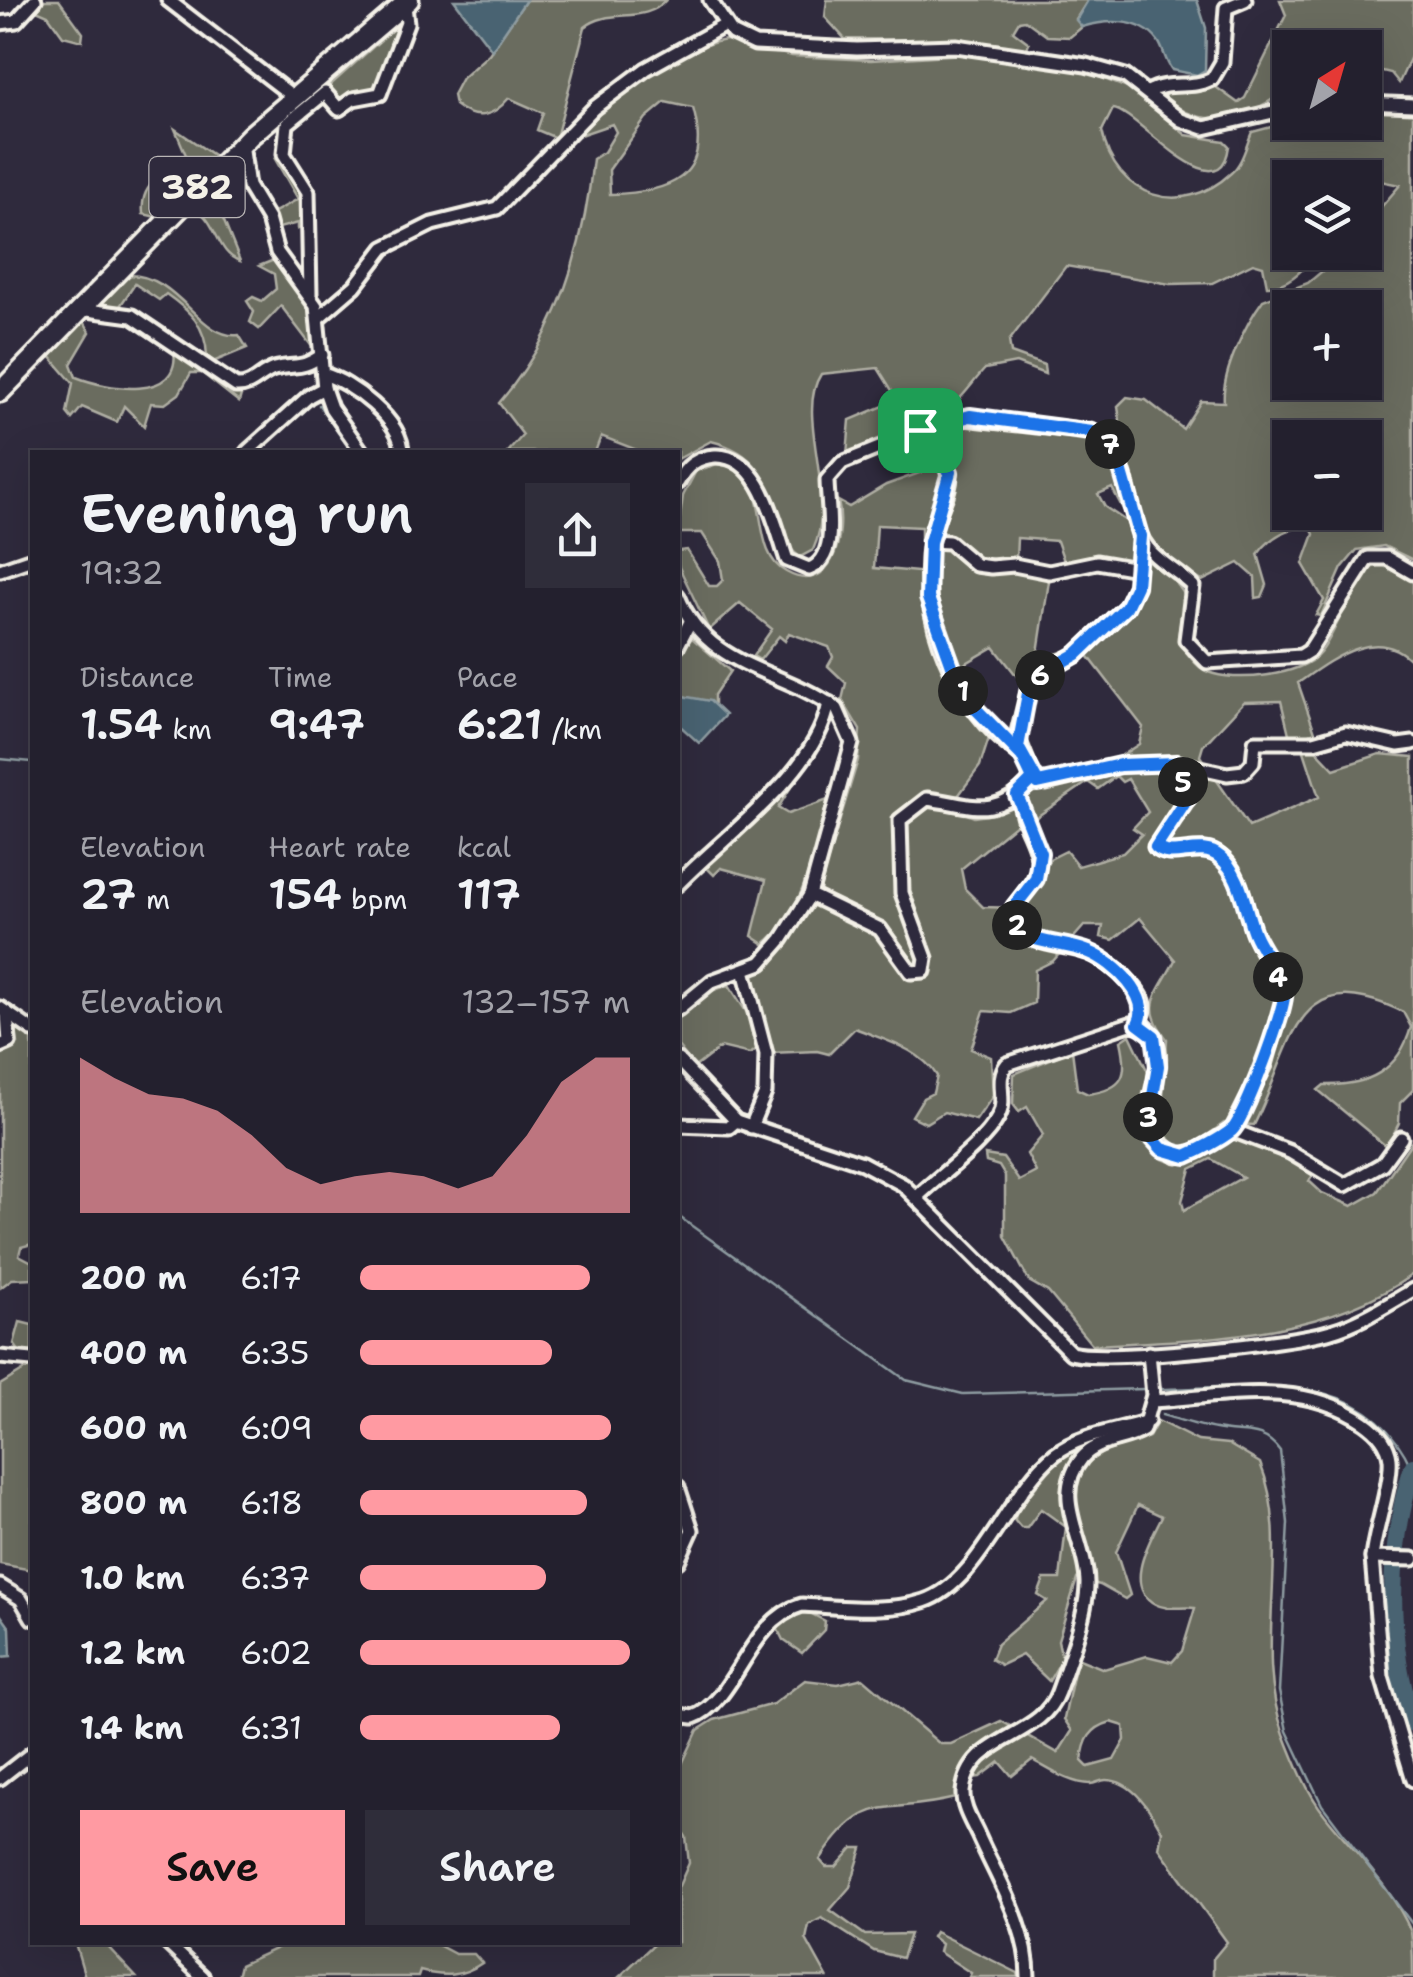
<!DOCTYPE html>
<html lang="en">
<head>
<meta charset="utf-8">
<style>
  body { margin:0; font-family:"Shantell Sans",sans-serif; background:#2f2d3a; color:#f1f3f6; height:100vh; display:flex; flex-direction:column; font-size:38px; white-space:nowrap }
  * { box-sizing:border-box; margin:0 }
  p { font-size:32px; color:#a3a3aa }
  .icon { flex:none; width:55px; height:55px; fill:none; stroke:currentColor; stroke-width:2; stroke-linecap:round; stroke-linejoin:round }
  .map { position:relative; flex:1; overflow:hidden }
  .panel { position:absolute; left:30px; top:450px; width:650px; height:1495px; display:flex; flex-direction:column; background:#23202e; border-radius:0px; box-shadow:0 10px 40px #0002,0 0 0 2px #403e4a }
  .panel>* { flex:none }
  .needle { width:65px; rotate:37deg }
  .controls { position:absolute; left:1272px; top:30px; display:grid; gap:20px }
  .controls a { display:grid; place-items:center; width:110px; height:110px; border-radius:0px; background:#23202e; box-shadow:0 10px 40px #0002,0 0 0 2px #403e4a; font-size:50px }
  .pin { position:absolute; display:grid; place-items:center; width:85px; height:85px; color:#fff; margin:-42px; border-radius:20px; box-shadow:0 5px 15px #0006 }
  .km { position:absolute; width:50px; height:50px; margin:-25px; border-radius:50%; background:#222; color:#fff; font-size:28px; line-height:50px; text-align:center }
  .round { display:grid; place-items:center; flex:none; width:105px; height:105px; border-radius:0px; background:#2f2d3a }
  .head { display:flex; align-items:center; justify-content:space-between; height:170px; padding:0 50px }
  h1 { font-size:55px; font-weight:600; line-height:75px }
  .figures { display:grid; grid-template-columns:repeat(3,1fr); gap:15px; height:170px; padding:10px 50px }
  .figures div { display:grid; align-content:center }
  .figures b { font-size:42px; font-weight:600 }
  .figures small { font-size:28px; font-weight:400 }
  .figures p { font-size:28px }
  .chart { height:280px; padding:20px 50px }
  .chart p { display:flex; justify-content:space-between }
  .chart svg { width:100%; height:180px; margin-top:10px; fill:#ff9aa2; opacity:.7 }
  .action { display:flex; gap:20px; margin-top:auto; padding:20px 50px }
  .action a { flex:1; height:115px; border-radius:0px; background:#ff9aa2; color:#111; font-size:40px; font-weight:600; line-height:115px; text-align:center }
  .action a+a { background:#2f2d3a; color:#f1f3f6 }
  ul { padding:0 50px; list-style:none; font-size:32px }
  li { display:grid; grid-template-columns:160px 120px 1fr; align-items:center; height:75px }
  li i { height:25px; border-radius:12px; background:#ff9aa2 }
  .map>svg:first-child { display:block }
  .green { fill:#6a6c5e; stroke:#afaea3; stroke-width:2.5; fill-rule:evenodd }
  .water { fill:#4a6372; stroke:#8e9ca1; stroke-width:2.5 }
  .lines { fill:none; stroke-linecap:round; stroke-linejoin:round }
  .stream { stroke:#8e9ca1; stroke-width:2.5 }
  .river { stroke:#4a6372; stroke-width:18 }
  .minor-casing { stroke:#f4f1e8; stroke-width:19 }
  .highway-casing { stroke:#f4f1e8; stroke-width:25 }
  .minor { stroke:#2f2a3d; stroke-width:11 }
  .highway { stroke:#2f2a3d; stroke-width:18 }
  .route-casing { stroke:#fff; stroke-width:20 }
  .route { stroke:#1a73e8; stroke-width:12 }
  .labels { text-anchor:middle; stroke-width:8; stroke-linejoin:round; paint-order:stroke }
  .shield { fill:#2f2a3d; stroke:#b9b5b5; stroke-width:2.5 }
  .shield-label { font-size:35px; font-weight:bold; fill:#f4f1e8 }
</style>
</head>
<body>
<div class="map">
<svg width="1413" height="1977" viewBox="0 0 1413 1977">
  <rect width="100%" height="100%" fill="#2f2a3d"/>
  <filter id="ink" filterUnits="userSpaceOnUse"><feTurbulence type="fractalNoise" baseFrequency=".01" numOctaves="2"/><feDisplacementMap in="SourceGraphic" scale="20" xChannelSelector="R" yChannelSelector="G"/><feConvolveMatrix kernelMatrix="1 2 1 2 8 2 1 2 1" color-interpolation-filters="sRGB"/></filter>
  <g filter="url(#ink)">
    <g class="green">
      <path d="M45,0H59L83,33L82,41L63,36L48,15L34,9Z"/>
      <path d="M526,0H666C645,25 609,7 585,27L556,138L537,130L543,113L509,98C493,117 476,122 455,105L453,95L462,78L489,54Z"/>
      <path d="M827,0H1088L1076,19L1082,27L1070,37L1047,36L1025,20L1019,21L1013,31L1029,43L1026,50L949,40L845,39L825,17Z"/>
      <path d="M1280,0H1413V52L1399,83L1391,73L1370,68L1365,71V48H1290V80L1285,91C1245,120 1199,133 1162,94L1160,91L1213,85L1238,103L1245,98L1286,15Z"/>
      <path d="M402,21L379,83L372,91L350,94L339,104L327,88Z"/>
      <path d="M726,40L792,56L871,60L964,54L1079,69L1130,89L1186,135L1224,141L1229,146C1220,217 1135,109 1113,109L1102,131C1115,198 1182,219 1231,173C1243,163 1246,145 1252,132L1290,122H1365V110H1413V560L1384,546L1357,550L1342,568L1321,616L1316,615L1324,600L1303,564L1314,534L1310,527C1287,527 1271,536 1258,554L1267,585L1262,597L1256,598L1255,577L1239,563L1202,581C1189,572 1174,565 1163,554C1130,523 1124,448 1118,406L1127,397L1146,400L1183,429L1201,401L1224,402C1221,373 1246,323 1263,300L1308,283L1344,253L1365,252V226L1400,185L1365,178C1346,148 1316,161 1287,168L1280,179L1279,213L1290,227V252L1313,256C1303,271 1286,287 1267,286L1263,266L1253,263L1212,283L1170,284L1066,266L1009,341L1011,353L1044,365L1045,374L1016,363L985,369C965,390 944,430 910,420L906,431L847,455L850,420L898,400L878,368L821,374C794,415 839,494 813,550L800,557C759,528 790,460 711,441L678,459V452H642L601,436L595,452H508L523,435L499,403C558,335 584,248 593,159L604,152L616,132L612,124L574,137C619,96 664,51 726,40ZM665,102L693,108C713,178 669,193 610,194L609,170L646,118ZM1290,308H1365V382H1290ZM1290,438H1365V512H1290Z"/>
      <path d="M175,129L216,157L156,217L143,214C140,185 159,175 183,167L186,155Z"/>
      <path d="M282,158L304,193L305,226L298,229V223L275,229L273,213L298,199L275,159Z"/>
      <path d="M213,194L240,261C217,254 217,222 197,210Z"/>
      <path d="M274,260L308,298L313,348L281,306L259,329L250,322L254,312L247,301L253,297L262,301L276,289L274,274L259,266Z"/>
      <path d="M129,275C180,275 199,340 239,335L247,348L213,362L207,356C206,326 190,311 166,294L159,300L135,284L118,309L96,308Z"/>
      <path d="M82,318L90,332L71,364L76,377C106,389 182,403 174,349L241,395L239,402L202,373H191L179,394L165,404L151,403L144,426L124,406L117,422L82,407L72,419L67,413L73,383L49,355Z"/>
      <path d="M966,423L1088,436L1108,453L1125,500L1123,509L1112,488L1098,494L1105,507L1126,521L1145,557L1171,576L1185,595L1178,637C1185,649 1193,666 1208,672C1234,683 1302,676 1320,653C1340,628 1347,587 1373,567L1383,564L1413,580V663C1378,623 1331,660 1298,683L1315,732L1303,736L1289,734L1281,701L1244,702L1203,746L1200,756L1249,827L1319,797L1303,748H1314L1334,769L1380,754L1413,757V1090L1400,1103L1399,1123L1387,1147L1318,1090L1324,1085C1368,1086 1399,1071 1411,1027L1403,1012C1292,959 1294,1047 1254,1125L1224,1123L1193,1146L1179,1150L1154,1133L1153,1125L1163,1095L1167,1039C1139,1004 1159,993 1175,960L1140,918L1113,940L1101,937L1103,926H1084L1053,961L1035,970L1034,1003L1011,1013L984,1011L971,1049L991,1057L993,1096L976,1120L944,1112L926,1123L912,1116L923,1098L933,1093L937,1076C920,1048 883,1040 855,1028L829,1054L817,1051L771,1053L752,976L772,963L793,936L825,869L858,760L860,730L842,700L846,683L828,666L833,657L829,647L789,633L785,641L779,636L760,660L753,656L772,629L740,603L709,630L679,567L678,551L687,550L709,586H717L723,580L720,561L702,533H678L683,496L696,471L717,464L740,469C770,494 751,553 786,572C833,598 846,533 838,501L849,507L886,485L950,462L933,433ZM877,525L921,527V541L934,545L929,573L874,568ZM1017,538L1057,541L1064,561L1096,557L1142,576L1132,608L1086,653L1143,727L1139,744L1096,772L1041,788L994,814L974,817L950,807L980,766L989,738L951,681L963,665L994,647L1023,684L1040,668L1067,654L1066,651L1037,659L1051,568L1016,560ZM1116,776L1122,782L1128,779L1148,812L1133,828L1142,834L1123,853L1078,866L1066,851L1050,859L1018,908L983,907L965,889L961,869L1027,815L1029,822L1088,782L1098,789Z"/>
      <path d="M692,638L730,671L714,695V704L682,696L678,700V643L683,647Z"/>
      <path d="M800,772L778,808L788,814L828,800C815,846 805,913 764,944L752,936L766,880L721,868L714,875L703,864Z"/>
      <path d="M729,985L749,1016L758,1048L750,1054L721,1047L695,1067L678,1046V1018L705,993Z"/>
      <path d="M21,1030L32,1037V1244L21,1247L19,1255L32,1262V1278L12,1279L0,1288V1054L18,1043L16,1031Z"/>
      <path d="M1130,1035L1148,1072L1139,1128C1172,1198 1200,1138 1236,1137C1260,1137 1295,1161 1314,1174L1309,1181L1322,1193L1352,1206L1377,1192L1413,1140V1274C1324,1339 1199,1339 1092,1345L1048,1292L1029,1281L1005,1236V1176L999,1166L986,1162L985,1155L1003,1158L1019,1181L1036,1172L1027,1154L1043,1135L1027,1107L1019,1112L1013,1104L1014,1074L1072,1050L1077,1089L1088,1094C1124,1089 1129,1076 1121,1041ZM1211,1159L1243,1177L1184,1210L1182,1201L1191,1169Z"/>
      <path d="M20,1322L32,1325V1353L19,1351L14,1344Z"/>
      <path d="M26,1369H32V1570L0,1564V1385Z"/>
      <path d="M1158,1421L1198,1441L1228,1444L1260,1463C1294,1545 1251,1647 1284,1734C1294,1760 1307,1793 1325,1815C1354,1852 1393,1888 1411,1932C1413,1944 1413,1964 1413,1977H1213V1959L1227,1942L1159,1848L1162,1831C1151,1811 1133,1780 1106,1780C1100,1780 1096,1784 1090,1784C1070,1784 1049,1769 1032,1760L1012,1776L1000,1762L980,1777L963,1779L955,1798C884,1816 867,1789 820,1860L826,1867H836L853,1848H862L850,1887L830,1910L865,1935L910,1934L902,1958L874,1951L822,1918L809,1925L806,1939L827,1977H619L655,1943L678,1942V1888L689,1863L686,1837L678,1824V1773L683,1762L698,1730L714,1720L773,1704L805,1680L838,1684L863,1678L940,1744H951L1001,1721L1058,1753L1072,1731L1064,1719L1077,1658L1104,1669L1147,1656L1172,1662L1182,1651L1195,1608C1183,1606 1167,1611 1155,1604C1122,1586 1151,1539 1162,1516L1138,1505L1116,1552L1130,1595L1125,1599L1100,1585L1077,1579L1058,1640L1062,1659L1049,1681L1022,1655L1001,1665L991,1659L997,1644L1047,1601L1038,1595L1044,1579H1060L1066,1527L1041,1509L1027,1528H1021L1015,1521L1016,1511L1063,1454L1078,1445L1083,1449L1074,1460L1082,1466L1104,1452L1149,1437ZM1111,1722L1124,1726L1125,1740L1114,1760L1088,1767L1082,1761C1084,1740 1090,1728 1111,1722Z"/>
      <path d="M806,1611L825,1621L824,1630L802,1653L783,1640L777,1628L787,1617Z"/>
      <path d="M935,1932L1018,1973L1019,1977H969L971,1973L939,1952L941,1944L932,1937Z"/>
      <path d="M75,1943H112L108,1947L136,1977H85Z"/>
      <path d="M288,1943H434L455,1954H474L482,1963C462,1977 443,1977 420,1971L418,1977H237L240,1965Z"/>
    </g>
    <g class="water">
      <path d="M454,0H526L492,50Z"/>
      <path d="M1088,0H1197L1206,28L1205,70L1197,75L1172,70C1165,61 1164,50 1158,41C1140,17 1106,20 1082,27L1076,20Z"/>
      <path d="M682,696L710,701L725,715L699,743L678,724V700Z"/>
      <path d="M0,1614L10,1628L11,1656L0,1657Z"/>
    </g>
    <g class="lines">
      <g class="stream">
        <path d="M319,405L349,448L345,452"/>
        <path d="M0,759L32,762"/>
        <path d="M678,1216L906,1380L963,1394L1145,1389"/>
        <path d="M1158,1389C1251,1389 1365,1362 1412,1469"/>
        <path d="M1162,1415C1180,1420 1198,1426 1216,1429C1242,1435 1262,1426 1280,1451L1288,1523L1279,1691L1287,1731L1322,1805L1413,1925"/>
        <path d="M1394,1549L1413,1551"/>
      </g>
      <path class="river" d="M1413,1467C1387,1549 1386,1641 1413,1723"/>
      <defs>
        <g id="minor">
          <path d="M168,0L295,98"/>
          <path d="M710,0L732,33L755,44L857,49L956,46L1086,65L1125,76L1181,120L1204,128L1290,108"/>
          <path d="M0,23L16,21L35,0"/>
          <path d="M1148,92C1169,80 1191,90 1212,79L1222,62L1226,8L1245,0"/>
          <path d="M1365,103L1413,105"/>
          <path d="M242,144L248,186L268,219L277,252L316,306L324,388L331,408L362,452"/>
          <path d="M310,294L308,192L284,154L287,124L325,93L339,109L353,99L380,94L407,23L405,6"/>
          <path d="M80,309L132,316L236,386C253,387 259,374 274,369C295,363 300,371 322,355"/>
          <path d="M319,317L355,286L384,248L432,224L497,208L594,108L646,69L725,25"/>
          <path d="M323,374C351,382 402,420 402,452"/>
          <path d="M920,429L950,473C951,494 934,518 930,540C917,617 956,708 1019,754"/>
          <path d="M247,452L309,396L324,388"/>
          <path d="M678,482C685,467 697,457 715,456C761,454 775,526 787,560L809,569C840,558 827,506 827,480L842,463L955,417L1092,432C1127,447 1127,499 1138,530C1147,558 1174,567 1193,586L1186,640L1207,662L1301,656L1309,651L1368,558H1387L1413,573"/>
          <path d="M930,541L949,542L976,565L991,567L1014,565L1049,572L1097,562L1137,569"/>
          <path d="M0,570L32,559"/>
          <path d="M678,596C707,669 780,668 837,709L852,743L810,895L782,939L761,963L712,981L678,1009"/>
          <path d="M678,645L690,622"/>
          <path d="M1177,763L1187,798L1155,847C1170,860 1197,844 1216,854C1241,866 1245,908 1253,931C1261,954 1277,972 1284,996L1265,1065L1232,1130"/>
          <path d="M1033,779L1046,783L1120,765L1177,763L1227,774L1244,772L1253,762L1255,742H1314L1346,733L1398,745L1413,743"/>
          <path d="M1017,795C1022,805 1022,817 1027,827C1046,868 1041,872 1014,907L1016,924C1032,948 1065,943 1090,953C1104,958 1138,986 1143,1001C1146,1010 1142,1017 1138,1024"/>
          <path d="M678,884C726,834 816,773 829,703"/>
          <path d="M810,895L880,929L911,972L924,971L926,958L902,893L900,820L927,799C975,805 989,819 1030,784L1031,771L1017,736L1029,688L1037,676L1077,654L1126,607L1136,586L1140,536"/>
          <path d="M744,970L766,1054L765,1093L751,1127"/>
          <path d="M0,1008L32,1030"/>
          <path d="M0,1046L9,1042L7,1013"/>
          <path d="M678,1060L736,1121L862,1163L903,1185L1071,1353C1106,1363 1292,1343 1331,1331C1360,1323 1387,1305 1413,1290"/>
          <path d="M678,1125L729,1127L736,1121"/>
          <path d="M918,1196C940,1175 985,1143 998,1117C1008,1099 994,1080 1007,1064L1130,1024L1145,1026C1178,1059 1140,1099 1147,1132L1177,1156L1197,1151L1232,1130L1290,1152L1345,1185L1382,1164L1401,1138"/>
          <path d="M0,1357L32,1360"/>
          <path d="M1153,1401C1224,1396 1302,1379 1364,1422C1377,1431 1388,1442 1390,1459C1392,1482 1375,1529 1372,1558L1413,1559"/>
          <path d="M678,1487L692,1530L678,1561"/>
          <path d="M1372,1558L1382,1677L1413,1780"/>
          <path d="M0,1586L21,1599L32,1618"/>
          <path d="M678,1715L693,1717C736,1702 748,1620 802,1605C840,1607 888,1613 924,1601C980,1583 1008,1491 1055,1454C1081,1434 1118,1431 1148,1421"/>
          <path d="M0,1778L32,1753"/>
          <path d="M166,1942L203,1977"/>
          <path d="M1028,1977C1028,1926 998,1880 978,1835C972,1822 962,1807 963,1792C968,1735 1041,1740 1058,1692C1068,1664 1088,1610 1087,1582C1086,1540 1050,1497 1082,1458C1098,1439 1124,1442 1143,1430L1153,1395L1149,1353"/>
        </g>
        <path id="highway" d="M0,392L250,136L409,0"/>
      </defs>
      <use href="#minor" class="minor-casing"/>
      <use href="#highway" class="highway-casing"/>
      <use href="#minor" class="minor"/>
      <use href="#highway" class="highway"/>
    </g>
  </g>
  <g class="lines" filter="url(#ink)">
    <defs>
      <path id="route" d="M920,430L950,472L930,542L928,598L958,682L971,704L1022,756L1033,779L1017,795L1040,853L1036,879L1014,907L1016,924L1026,936C1046,944 1069,944 1089,952C1114,962 1153,998 1138,1024L1154,1036L1158,1066L1147,1132L1162,1149L1186,1156C1200,1150 1221,1139 1232,1130C1244,1120 1285,1009 1284,995C1281,972 1262,953 1254,933C1244,908 1242,875 1220,857C1201,840 1171,862 1156,847L1188,798L1177,763L1120,765L1038,783L1018,747L1029,688L1038,676L1077,654L1126,607L1136,586L1140,536L1119,462L1110,444L1092,432L970,416L920,430"/>
    </defs>
    <use href="#route" class="route-casing"/>
    <use href="#route" class="route"/>
  </g>
  <g class="labels">
    <rect class="shield" x="149.5" y="157" width="95" height="60" rx="8"/>
    <g class="shield-label">
      <text x="197" y="199">382</text>
    </g>
  </g>
</svg>
<div class="controls">
<a><svg class="needle" viewBox="-14 -14 28 28"><path d="M0-13l5 13h-10z" fill="#e53935"/><path d="M0 13l5-13h-10z" fill="#a3a3aa"/></svg></a>
<a><svg class="icon" aria-label="layers" viewBox="0 0 24 24"><path d="M12 4l9 5-9 5-9-5zM3 14l9 5 9-5"/></svg></a>
<a>+</a>
<a>−</a>
</div>
<div class="pin" style="left:920px;top:430px;background:#1e9e55"><svg class="icon" aria-label="arrive" viewBox="0 0 24 24"><path d="M6 21V4h12l-3 4 3 4H6"/></svg></div>
<b class="km" style="left:963px;top:691px">1</b>
<b class="km" style="left:1017px;top:925px">2</b>
<b class="km" style="left:1148px;top:1117px">3</b>
<b class="km" style="left:1278px;top:977px">4</b>
<b class="km" style="left:1183px;top:782px">5</b>
<b class="km" style="left:1040px;top:675px">6</b>
<b class="km" style="left:1110px;top:444px">7</b>
<section class="panel">
<div class="head"><div><h1>Evening run</h1><p>19:32</p></div><a class="round"><svg class="icon" aria-label="share" viewBox="0 0 24 24"><path d="M12 15V3M7 8l5-5 5 5M5 13v7h14v-7"/></svg></a></div>
<div class="figures">
<div><p>Distance</p><b>1.54<small> km</small></b></div>
<div><p>Time</p><b>9:47</b></div>
<div><p>Pace</p><b>6:21<small> /km</small></b></div>
</div>
<div class="figures">
<div><p>Elevation</p><b>27<small> m</small></b></div>
<div><p>Heart rate</p><b>154<small> bpm</small></b></div>
<div><p>kcal</p><b>117</b></div>
</div>
<div class="chart"><p><span>Elevation</span>132–157 m</p>
<svg viewBox="0 0 160 44" preserveAspectRatio="none"><path d="M0 44V6L10 11L20 15L30 16L40 19L50 25L60 33L70 37L80 35L90 34L100 35L110 38L120 35L130 25L140 12L150 6L160 6V44z"/></svg>
</div>
<ul>
<li><b>200 m</b>6:17<i style="width:85%"></i></li>
<li><b>400 m</b>6:35<i style="width:71%"></i></li>
<li><b>600 m</b>6:09<i style="width:93%"></i></li>
<li><b>800 m</b>6:18<i style="width:84%"></i></li>
<li><b>1.0 km</b>6:37<i style="width:69%"></i></li>
<li><b>1.2 km</b>6:02<i style="width:100%"></i></li>
<li><b>1.4 km</b>6:31<i style="width:74%"></i></li>
</ul>
<div class="action"><a>Save</a><a>Share</a></div>
</section>
</div>
</body>
</html>
